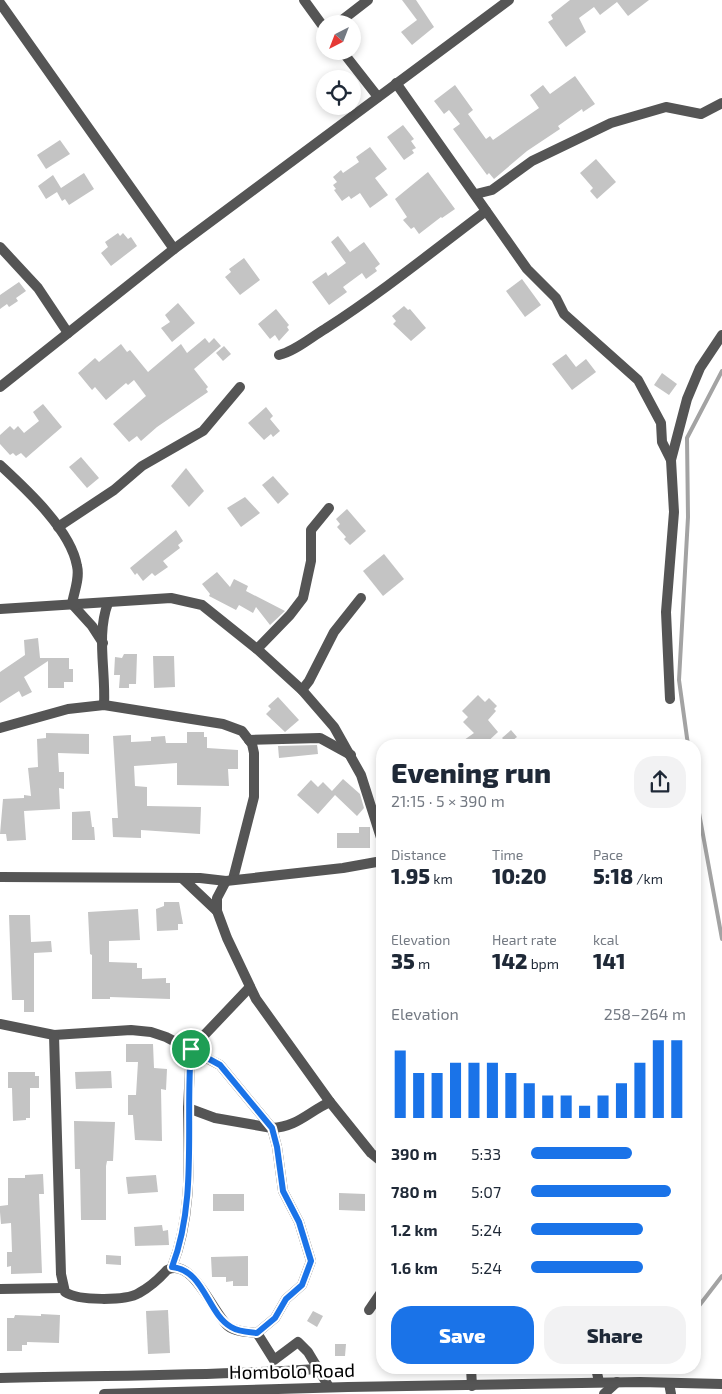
<!DOCTYPE html>
<html lang="en">
<head>
<meta charset="utf-8">
<style>
  body { margin:0; font-family:"Exo 2",sans-serif; background:#f2f2f3; color:#1f2937; height:100vh; display:flex; flex-direction:column; font-size:19px; white-space:nowrap }
  * { box-sizing:border-box; margin:0 }
  p { font-size:16px; color:#747a83 }
  .icon { flex:none; width:28px; height:28px; fill:none; stroke:currentColor; stroke-width:2; stroke-linecap:round; stroke-linejoin:round }
  .map { position:relative; flex:1; overflow:hidden }
  .panel { position:absolute; left:376px; top:739px; width:325px; height:635px; display:flex; flex-direction:column; background:#fff; border-radius:20px; box-shadow:0 2px 8px #0003 }
  .panel>* { flex:none }
  .needle { width:32px; rotate:222deg }
  .controls { position:absolute; left:316px; top:15px; display:grid; gap:10px }
  .controls a { display:grid; place-items:center; width:45px; height:45px; border-radius:50%; background:#fff; box-shadow:0 2px 8px #0003; font-size:25px }
  .pin { position:absolute; display:grid; place-items:center; width:42px; height:42px; color:#fff; margin:-21px; border:2px solid #fff; border-radius:50%; box-shadow:0 1px 5px #0007 }
  .round { display:grid; place-items:center; flex:none; width:52px; height:52px; border-radius:20px; background:#f2f2f3 }
  .headline { display:flex; align-items:center; justify-content:space-between; height:85px; padding:0 15px }
  h1 { font-size:28px; font-weight:800; line-height:38px }
  .metrics { display:grid; grid-template-columns:repeat(3,1fr); gap:8px; height:85px; padding:5px 15px }
  .metrics div { display:grid; align-content:center }
  .metrics b { font-size:21px; font-weight:800 }
  .metrics small { font-size:14px; font-weight:400 }
  .metrics p { font-size:14px }
  .chart { height:140px; padding:10px 15px }
  .chart p { display:flex; justify-content:space-between }
  .chart svg { width:100%; height:90px; margin-top:5px; stroke:#1a73e8; stroke-width:6 }
  .button { display:flex; gap:10px; margin-top:auto; padding:10px 15px }
  .button a { flex:1; height:58px; border-radius:20px; background:#1a73e8; color:#fff; font-size:20px; font-weight:800; line-height:58px; text-align:center }
  .button a+a { background:#f2f2f3; color:#1f2937 }
  ul { padding:0 15px; list-style:none; font-size:16px }
  li { display:grid; grid-template-columns:80px 60px 1fr; align-items:center; height:38px }
  li i { height:12px; border-radius:6px; background:#1a73e8 }
  .map>svg:first-child { display:block }
  .lines { fill:none; stroke-linecap:round; stroke-linejoin:round }
  .stream { stroke:#a3a3a3; stroke-width:4 }
  .building { fill:#c4c4c4 }
  .minor { stroke:#555; stroke-width:10 }
  .tertiary { stroke:#555; stroke-width:10 }
  .route-casing { stroke:#fff; stroke-width:10 }
  .route { stroke:#1a73e8; stroke-width:6 }
  .labels { text-anchor:middle; stroke-width:5; stroke-linejoin:round; paint-order:stroke }
  .street-label { font-size:19px; fill:#000; stroke:#fff }
</style>
</head>
<body>
<div class="map">
<svg width="722" height="1394" viewBox="0 0 722 1394">
  <rect width="100%" height="100%" fill="#fff"/>
  <g class="lines">
    <g class="stream">
      <path d="M688,745L679,680L688,517L687,438L722,371"/>
      <path d="M695,791L722,939"/>
      <path d="M695,1311L722,1276"/>
      <path d="M650,1370L652,1368"/>
    </g>
  </g>
  <g class="building">
    <path d="M402,0H416L434,27L412,45L401,32L417,20Z"/>
    <path d="M570,0H649L628,16L617,2L600,15L594,7L579,18L586,32L566,47L548,22L553,19L551,15Z"/>
    <path d="M575,76L595,104L583,112L582,109L565,121L558,126L560,129L527,151L494,179L489,173L487,175L453,129L460,124L449,110L444,114L434,101L455,85L473,110L468,114L486,139L490,136L493,140L539,108L530,95L543,85L550,94Z"/>
    <path d="M403,125L414,139L411,141L416,148L412,150L414,153L404,160L387,137Z"/>
    <path d="M60,140L70,154L46,169L37,155Z"/>
    <path d="M370,147L387,169L375,178L388,195L370,208L360,193L351,199L349,196L342,201L334,190L336,189L333,185L337,182L333,177L341,170L343,173L359,162L356,157Z"/>
    <path d="M596,159L616,182L597,199L590,191L593,188L580,173Z"/>
    <path d="M428,172L455,209L442,218L441,217L419,234L414,227L411,229L403,220L407,217L395,199Z"/>
    <path d="M84,173L94,189L69,205L65,199L62,201L57,192L46,199L38,186L53,175L61,188Z"/>
    <path d="M118,233L120,236L123,233L128,239L131,237L137,246L111,266L101,253L108,247L105,242Z"/>
    <path d="M338,236L350,252L364,242L380,264L375,268L377,271L366,279L362,273L343,287L347,292L329,305L312,282L326,272L328,276L346,263L331,242Z"/>
    <path d="M244,258L260,280L240,295L225,277L231,272L229,269Z"/>
    <path d="M522,279L541,305L525,317L506,291Z"/>
    <path d="M19,282L26,291L16,298L18,301L9,307L7,304L0,309V295Z"/>
    <path d="M178,303L195,323L172,342L161,328L170,322L165,315Z"/>
    <path d="M404,306L408,310L410,309L426,328L411,341L393,324L396,321L392,316Z"/>
    <path d="M276,309L289,325L287,327L289,330L279,341L275,335L270,339L258,324Z"/>
    <path d="M205,338L209,343L214,338L221,346L194,369L208,387L206,389L208,392L157,427L141,441L137,436L129,442L113,424L146,396L134,380L128,385L126,383L106,400L95,387L92,390L78,373L95,358L99,362L121,344L127,352L130,350L148,372L181,344L187,353Z"/>
    <path d="M224,346L231,354L223,361L216,353Z"/>
    <path d="M566,354L576,367L586,359L596,372L572,390L552,364Z"/>
    <path d="M662,373L677,384L669,395L654,385Z"/>
    <path d="M43,404L62,427L26,458L21,453L16,456L13,453L10,455L0,444V435L10,426L14,430L18,426L24,433L39,421L33,412Z"/>
    <path d="M266,407L273,416L270,419L280,431L273,437L271,434L264,440L248,423Z"/>
    <path d="M81,457L99,478L87,488L69,467Z"/>
    <path d="M186,468L204,491L189,507L171,486Z"/>
    <path d="M273,476L289,494L278,504L262,485Z"/>
    <path d="M245,497L260,513L241,527L227,508Z"/>
    <path d="M347,509L366,531L350,545L344,539L346,537L337,527L340,524L336,519Z"/>
    <path d="M176,530L183,541L178,545L180,548L163,561L168,567L155,576L152,573L143,581L137,573L135,575L130,568Z"/>
    <path d="M384,554L404,579L383,596L363,571Z"/>
    <path d="M217,572L230,587L234,579L248,586L246,591L285,611L270,625L256,607L253,613L239,605L236,610L209,596L210,594L202,584Z"/>
    <path d="M38,638L40,658H69V669H73V682H64V688H48V661L24,677L32,692L22,697L19,691L0,703V672L25,655L24,640Z"/>
    <path d="M124,654H137L136,684H129V688H119L120,675H114L115,657L122,658Z"/>
    <path d="M153,656H174L175,687L154,688Z"/>
    <path d="M478,695L485,702L489,698L497,706L494,709L496,711L488,720L498,732L484,745H457L474,733L463,722L468,717L462,711Z"/>
    <path d="M278,697L299,720L285,732L266,714L271,709L268,706Z"/>
    <path d="M511,730L517,737L508,744L502,738Z"/>
    <path d="M187,732H204V737H207V748L238,750V769H228L229,786L177,785V763L134,766L135,786L147,787V806L201,807L200,834L141,830V838L113,837L112,818H118L113,736L131,735V742L151,741V737L165,736L166,743H187Z"/>
    <path d="M46,733L89,734V754L58,753L59,772H64V789L59,788L60,809L24,811L26,840L7,841L6,834H0L3,799L24,798V795L31,796L28,768L38,767L37,739L46,738Z"/>
    <path d="M317,745L318,754L279,758L278,746Z"/>
    <path d="M343,779L360,794L364,808L357,816L335,795L318,814L297,795L311,780L318,787L323,782L332,791Z"/>
    <path d="M90,811L92,827H94L95,840H72V812Z"/>
    <path d="M359,827H370V848H337V833H359Z"/>
    <path d="M164,902H179L183,924H178V930L157,931L156,909L164,906Z"/>
    <path d="M138,909L140,940L109,941V962L137,963V968H142V979L166,978V983H170V999L110,997V999H92V955L90,954L88,912Z"/>
    <path d="M9,915H30L31,942L51,941L52,952L34,953V1012H24V1000H12Z"/>
    <path d="M126,1044H153L154,1068L167,1069L166,1090L161,1089L162,1141L135,1140L133,1115H128V1095H136L138,1062H126Z"/>
    <path d="M111,1071L112,1088L76,1089L75,1072Z"/>
    <path d="M8,1072H35V1076H39V1088H30V1118H26V1120L13,1121L12,1088H8Z"/>
    <path d="M74,1121L115,1122L113,1161H107L106,1166V1220H81L80,1169H75Z"/>
    <path d="M43,1174L44,1194H39L42,1273L11,1274V1266L7,1267V1252H12L11,1223L1,1224L0,1212V1206L8,1205V1178H25V1175Z"/>
    <path d="M156,1175L158,1192L128,1194L126,1177Z"/>
    <path d="M339,1193L365,1194V1211L339,1210Z"/>
    <rect x="213" y="1194" width="31" height="17"/>
    <path d="M162,1225L163,1231L168,1230L169,1245L135,1246L134,1227Z"/>
    <path d="M106,1255L121,1256V1265L106,1264Z"/>
    <path d="M248,1256V1286H233V1281L226,1282V1277H212L211,1257Z"/>
    <path d="M168,1310L170,1353L148,1354L146,1311Z"/>
    <path d="M313,1311L323,1316L317,1327L307,1321Z"/>
    <path d="M41,1314L60,1315L59,1343L27,1342V1345H22V1351H7V1318H14L15,1315L41,1316Z"/>
    <path d="M335,1344H346L345,1356H335Z"/>
  </g>
  <g class="lines">
    <g class="minor">
      <path d="M304,0L325,29"/>
      <path d="M0,3L174,249"/>
      <path d="M337,24L368,0"/>
      <path d="M342,51L378,97"/>
      <path d="M396,83L527,269L556,298L564,314L638,380L661,423L662,442L671,460"/>
      <path d="M476,194L492,190L532,161L611,123L666,107L701,114L722,103"/>
      <path d="M0,247L38,288L68,333"/>
      <path d="M279,355C295,351 310,338 325,329C381,293 433,251 486,211"/>
      <path d="M0,387L174,249L509,0"/>
      <path d="M0,465C26,489 71,530 77,566C80,578 74,592 72,604L92,626L103,643"/>
      <path d="M58,527L114,490L142,466L203,431L240,387"/>
      <path d="M0,609L171,598L202,605L257,649L302,690L334,727L361,775L382,841"/>
      <path d="M257,649L290,615L303,598L311,561V530L329,508"/>
      <path d="M302,690L309,681L334,632L361,598"/>
      <path d="M670,699L666,612L674,512L671,460L687,399L700,368L722,335"/>
      <path d="M104,705C106,671 96,635 108,603"/>
      <path d="M0,728L68,709L104,705L223,724L242,731L252,744L254,753V797L233,879"/>
      <path d="M249,740L320,738L351,755"/>
      <path d="M0,877L200,878L226,881L343,868L382,861"/>
      <path d="M182,878L217,911"/>
      <path d="M226,881L217,898V911L227,938L256,999L330,1102L371,1153L382,1162"/>
      <path d="M250,987L191,1049L188,1108L215,1118L272,1128L277,1147L283,1191L299,1222L311,1261L302,1285L286,1299L275,1318L257,1333"/>
      <path d="M0,1024L54,1035L131,1030L151,1032L166,1037L220,1065L272,1128C297,1127 308,1112 330,1102"/>
      <path d="M54,1035L61,1274L65,1292C78,1301 126,1301 139,1293C150,1287 159,1279 167,1270C192,1256 213,1313 228,1326C236,1332 247,1332 257,1333L274,1360L298,1342L308,1352L329,1387"/>
      <path d="M172,1267C192,1217 189,1161 188,1108"/>
      <path d="M0,1289L63,1288"/>
      <path d="M369,1310L382,1291"/>
      <path d="M471,1368L472,1386"/>
      <path d="M596,1368L599,1382"/>
      <path d="M0,1378C106,1375 213,1376 318,1369"/>
      <path d="M669,1383L671,1394"/>
      <path d="M604,1394L617,1382"/>
    </g>
    <path class="tertiary" d="M104,1394L348,1387L640,1382L722,1384"/>
  </g>
  <g class="lines">
    <defs>
      <path id="route" d="M191,1049L220,1065L272,1128L277,1147L283,1191L299,1222L311,1261L302,1285L286,1299L275,1318L257,1333C248,1332 239,1332 231,1327C207,1313 204,1270 172,1267C198,1200 185,1120 191,1049Z"/>
    </defs>
    <use href="#route" class="route-casing"/>
    <use href="#route" class="route"/>
  </g>
  <g class="labels">
    <g class="street-label">
      <text transform="translate(292 1371) rotate(-1)" y="7">Hombolo Road</text>
    </g>
  </g>
</svg>
<div class="controls">
<a><svg class="needle" viewBox="-14 -14 28 28"><path d="M0-13l5 13h-10z" fill="#e53935"/><path d="M0 13l5-13h-10z" fill="#747a83"/></svg></a>
<a><svg class="icon" aria-label="locate" viewBox="0 0 24 24"><circle cx="12" cy="12" r="6"/><path d="M12 2v4M12 18v4M2 12h4M18 12h4"/></svg></a>
</div>
<div class="pin" style="left:191px;top:1049px;background:#1e9e55"><svg class="icon" aria-label="arrive" viewBox="0 0 24 24"><path d="M6 21V4h12l-3 4 3 4H6"/></svg></div>
<section class="panel">
<div class="headline"><div><h1>Evening run</h1><p>21:15 · 5 × 390 m</p></div><a class="round"><svg class="icon" aria-label="share" viewBox="0 0 24 24"><path d="M12 15V3M7 8l5-5 5 5M5 13v7h14v-7"/></svg></a></div>
<div class="metrics">
<div><p>Distance</p><b>1.95<small> km</small></b></div>
<div><p>Time</p><b>10:20</b></div>
<div><p>Pace</p><b>5:18<small> /km</small></b></div>
</div>
<div class="metrics">
<div><p>Elevation</p><b>35<small> m</small></b></div>
<div><p>Heart rate</p><b>142<small> bpm</small></b></div>
<div><p>kcal</p><b>141</b></div>
</div>
<div class="chart"><p><span>Elevation</span>258–264 m</p>
<svg viewBox="0 0 160 44" preserveAspectRatio="none"><path d="M5 44V11M15 44V22M25 44V22M35 44V17M45 44V17M55 44V17M65 44V22M75 44V27M85 44V33M95 44V33M105 44V38M115 44V33M125 44V27M135 44V17M145 44V6M155 44V6"/></svg>
</div>
<ul>
<li><b>390 m</b>5:33<i style="width:65%"></i></li>
<li><b>780 m</b>5:07<i style="width:90%"></i></li>
<li><b>1.2 km</b>5:24<i style="width:72%"></i></li>
<li><b>1.6 km</b>5:24<i style="width:72%"></i></li>
</ul>
<div class="button"><a>Save</a><a>Share</a></div>
</section>
</div>
</body>
</html>
